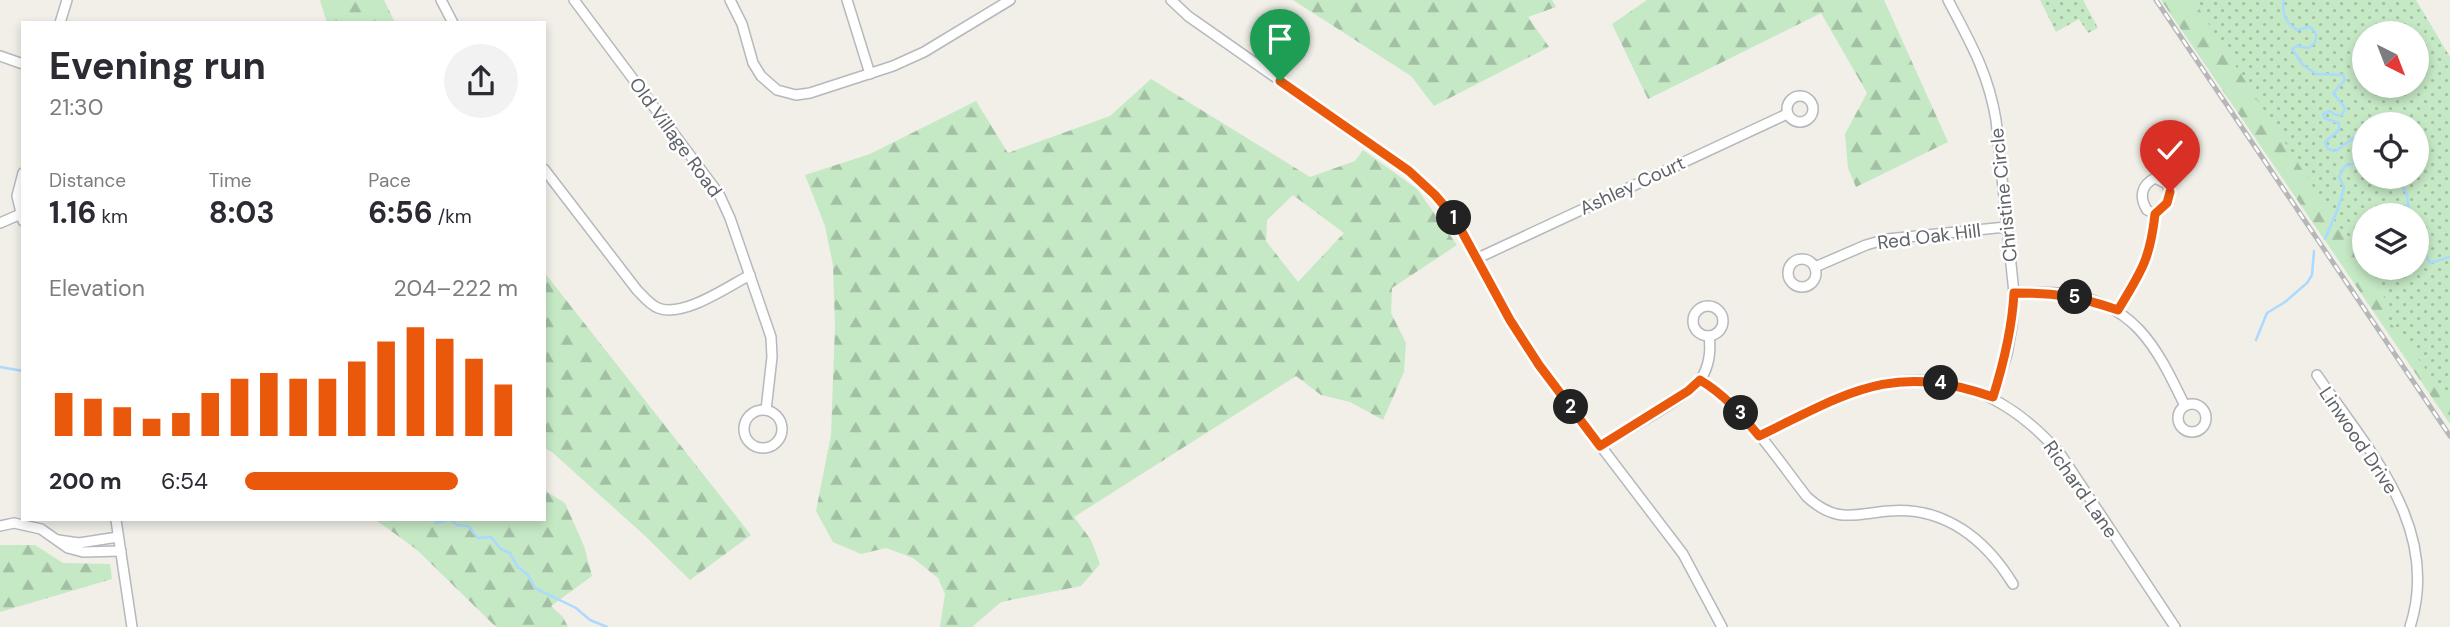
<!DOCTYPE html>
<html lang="en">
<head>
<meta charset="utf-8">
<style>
  body { margin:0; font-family:"DM Sans",sans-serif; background:#f2f2f3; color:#2b2b33; height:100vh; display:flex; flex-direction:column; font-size:26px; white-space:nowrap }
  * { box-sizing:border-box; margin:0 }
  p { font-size:23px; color:#7c7c81 }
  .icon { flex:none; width:38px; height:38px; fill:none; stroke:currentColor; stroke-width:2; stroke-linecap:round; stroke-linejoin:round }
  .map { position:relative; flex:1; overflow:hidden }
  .sheet { position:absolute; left:21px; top:21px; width:525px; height:500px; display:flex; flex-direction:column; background:#fff; border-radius:0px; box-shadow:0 4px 10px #0003 }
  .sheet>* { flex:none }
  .needle { width:46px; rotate:138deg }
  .controls { position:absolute; left:2352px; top:21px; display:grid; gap:14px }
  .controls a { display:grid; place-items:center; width:77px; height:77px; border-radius:50%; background:#fff; box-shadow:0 4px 10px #0003; font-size:35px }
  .pin { position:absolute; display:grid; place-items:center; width:60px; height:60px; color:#fff; margin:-72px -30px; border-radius:50% 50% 50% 0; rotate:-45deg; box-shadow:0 0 7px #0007 }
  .pin .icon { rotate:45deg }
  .km { position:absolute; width:35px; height:35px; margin:-18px; border-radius:50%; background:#222; color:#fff; font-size:19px; line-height:35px; text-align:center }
  .round { display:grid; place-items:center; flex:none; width:74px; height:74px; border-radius:37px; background:#f2f2f3 }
  .head { display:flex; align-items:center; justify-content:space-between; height:119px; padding:0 28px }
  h1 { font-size:38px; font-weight:700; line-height:52px }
  .metrics { display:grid; grid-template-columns:repeat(3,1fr); gap:10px; height:119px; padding:7px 28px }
  .metrics div { display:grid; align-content:center }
  .metrics b { font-size:30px; font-weight:700 }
  .metrics small { font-size:19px; font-weight:400 }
  .metrics p { font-size:19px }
  .chart { height:196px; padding:14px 28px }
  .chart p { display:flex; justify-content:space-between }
  .chart svg { width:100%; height:126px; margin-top:7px; stroke:#ea580c; stroke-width:6 }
  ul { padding:0 28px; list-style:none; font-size:23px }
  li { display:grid; grid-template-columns:112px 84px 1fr; align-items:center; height:52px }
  li i { height:18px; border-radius:9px; background:#ea580c }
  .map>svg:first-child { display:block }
  .forest { fill:url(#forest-firs); fill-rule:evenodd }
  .park { fill:url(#park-dots); fill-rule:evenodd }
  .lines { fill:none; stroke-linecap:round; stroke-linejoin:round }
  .stream { stroke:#aadaff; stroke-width:2.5 }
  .minor-casing { stroke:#b5b8bc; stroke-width:12 }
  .minor { stroke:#fff; stroke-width:9 }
  .rail-casing { stroke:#b6b7b8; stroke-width:5 }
  .rail { stroke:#fff; stroke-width:2.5; stroke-dasharray:8; stroke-linecap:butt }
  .route-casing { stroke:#fff; stroke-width:14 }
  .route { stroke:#ea580c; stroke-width:9 }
  .labels { text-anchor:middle; stroke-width:5; stroke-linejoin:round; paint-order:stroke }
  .street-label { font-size:19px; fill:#5f6368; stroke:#fff }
</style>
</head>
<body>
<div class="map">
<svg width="2450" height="627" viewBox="0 0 2450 627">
  <defs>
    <pattern id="forest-firs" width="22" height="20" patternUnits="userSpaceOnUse" patternTransform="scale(1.75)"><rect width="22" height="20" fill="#c5e8c5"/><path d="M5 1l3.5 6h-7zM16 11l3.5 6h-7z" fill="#a3c0a4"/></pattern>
    <pattern id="park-dots" width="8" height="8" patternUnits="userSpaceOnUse" patternTransform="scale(1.75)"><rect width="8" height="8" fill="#c5e8c5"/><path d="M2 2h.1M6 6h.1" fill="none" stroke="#a3c0a4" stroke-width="1.8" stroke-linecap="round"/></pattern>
  </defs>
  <rect width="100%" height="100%" fill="#f1efe8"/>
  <g class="forest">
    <path d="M320,0H384L395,23H327Z"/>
    <path d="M1293,0H1552L1556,7L1528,17L1549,47L1434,106L1411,76Z"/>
    <path d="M1647,0H1884L1948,142L1856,187L1848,168L1845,134L1867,93L1821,13L1648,99L1612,24Z"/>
    <path d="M2161,0H2408L2450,72V424ZM2364,33H2417V86H2364ZM2364,124H2417V177H2364ZM2364,215H2417V268H2364Z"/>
    <path d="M1151,79L1310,177L1355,161L1363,150L1417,189L1457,245L1392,288L1391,313L1406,343L1404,372L1383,420L1350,402L1321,395L1296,376L1074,517L1091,540L1100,564L1081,586L1001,602L972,627H940L945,594L938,578L913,558L886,548L861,554L833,542L816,511L831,435L835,326L833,265L825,226L805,175L870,154L976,101L1008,153L1110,116ZM1293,195L1344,233L1298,282L1266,241L1267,220Z"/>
    <path d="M544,272L751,535L690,580L643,534L552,452L544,448Z"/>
    <path d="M544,490L565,503L584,546L592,576L551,606L563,617L568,627H496L416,549L376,520H544Z"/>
    <path d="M0,545H35L63,563L110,564L112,579L0,612Z"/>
  </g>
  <g class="park">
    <path d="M2040,0H2083L2098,28L2088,33L2079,19L2056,32Z"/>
    <path d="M2196,0H2416L2450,57V401L2387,318L2394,313L2366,268H2417V215H2364V266L2194,1ZM2417,33V86H2364V33ZM2417,124V177H2364V124Z"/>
  </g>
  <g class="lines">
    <g class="stream">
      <path d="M2283,0C2283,15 2284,21 2297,30L2310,27C2319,34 2318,43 2308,48L2297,46L2292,49L2303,65L2316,74L2343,75L2345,80L2333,93L2345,108L2342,115H2336L2330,111L2323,114L2324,118L2339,123V130L2325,142L2328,149L2336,151L2353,138L2359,142L2360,151L2355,161L2358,167H2364"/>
      <path d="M2397,177L2407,194L2409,215"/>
      <path d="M2325,239L2339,206L2344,187L2339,177L2345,166L2356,163"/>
      <path d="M2417,247L2424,252L2430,263L2450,257"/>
      <path d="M2256,340L2267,313L2285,302L2307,283L2312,275L2314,251"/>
      <path d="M0,367L23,371"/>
      <path d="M435,520L436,523L448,520"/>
      <path d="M451,520L457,525L468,526L478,538L491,537L501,549L510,553L517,566L528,575L535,588L576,608L590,620L607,627"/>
    </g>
    <defs>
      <g id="minor">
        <path d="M441,0L453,23"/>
        <path d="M574,0L719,194L730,218L771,337L772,357L766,410"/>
        <path d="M730,0L742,24L753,63L761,76L777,90L796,95L810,93L893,66L924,52L1010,0"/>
        <path d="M847,0L870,74"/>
        <path d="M1171,0L1188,16L1409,171L1435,195L1454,217L1510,320L1539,365L1683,554L1722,627"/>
        <path d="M1948,0C1970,42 1988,72 1996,120L2014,293L2012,326L2007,354L1993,397"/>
        <path d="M60,23L67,0"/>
        <path d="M0,56L23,64"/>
        <circle cx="1800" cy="109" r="13"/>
        <path d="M544,169L637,290C643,296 650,305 658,308C683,318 727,287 750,275"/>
        <path d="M23,173L17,196L23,221"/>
        <path d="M0,223L23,213"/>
        <path d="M1478,258L1787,114"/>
        <circle cx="1802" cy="273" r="14"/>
        <path d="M1815,267L1866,245L1887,239L2006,227"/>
        <path d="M2014,293C2028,293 2044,292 2058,293C2134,301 2155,344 2185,406"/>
        <circle cx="1708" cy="321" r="15"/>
        <path d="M2118,310C2141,272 2150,259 2155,214C2166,206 2172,197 2167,184L2155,178C2141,185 2139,197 2147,210L2155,214"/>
        <path d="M2317,375C2368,450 2442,528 2410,627"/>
        <path d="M1700,380C1745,408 1775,456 1807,497C1837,524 1854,514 1889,511C1945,506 1986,540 2013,584"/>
        <circle cx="2192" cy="418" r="14"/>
        <circle cx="763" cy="429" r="19"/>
        <path d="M1759,436C1790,421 1822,402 1856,391C1938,363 2007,392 2061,455L2175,627"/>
        <path d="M1600,446C1621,433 1690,396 1701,379C1709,366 1711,350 1709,336"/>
        <path d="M116,520L132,627"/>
        <path d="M0,526L14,523L41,529L68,548L83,552L121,551"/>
        <path d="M58,540L79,543L118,537"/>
      </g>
    </defs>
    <use href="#minor" class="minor-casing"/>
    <use href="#minor" class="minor"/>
    <defs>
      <path id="rail" d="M2156,0L2450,436"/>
    </defs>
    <use href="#rail" class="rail-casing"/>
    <use href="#rail" class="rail"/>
  </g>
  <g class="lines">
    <defs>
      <path id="route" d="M1280,81L1409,171L1435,195L1454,217L1510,320L1539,365L1600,446L1688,391L1700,380C1725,395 1741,414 1759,436C1848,393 1892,361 1993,397C2004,362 2012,330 2014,293C2056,293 2077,296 2118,310C2141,272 2150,260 2155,214L2167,203L2170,192"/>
    </defs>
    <use href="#route" class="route-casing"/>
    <use href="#route" class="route"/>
  </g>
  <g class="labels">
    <g class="street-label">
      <text transform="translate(676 137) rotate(54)" y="7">Old Village Road</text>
      <text transform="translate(1632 185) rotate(-25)" y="7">Ashley Court</text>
      <text transform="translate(2003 195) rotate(-96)" y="7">Christine Circle</text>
      <text transform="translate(1929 236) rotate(-7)" y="7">Red Oak Hill</text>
      <text transform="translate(2359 440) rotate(56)" y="7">Linwood Drive</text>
      <text transform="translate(2081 489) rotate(55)" y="7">Richard Lane</text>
    </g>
  </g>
</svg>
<div class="controls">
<a><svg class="needle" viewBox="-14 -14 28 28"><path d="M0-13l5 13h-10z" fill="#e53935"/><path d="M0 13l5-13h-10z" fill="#7c7c81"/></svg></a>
<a><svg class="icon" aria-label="locate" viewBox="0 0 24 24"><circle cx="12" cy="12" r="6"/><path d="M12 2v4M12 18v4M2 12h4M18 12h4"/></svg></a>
<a><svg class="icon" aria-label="layers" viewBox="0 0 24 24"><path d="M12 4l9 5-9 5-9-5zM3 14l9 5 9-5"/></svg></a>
</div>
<div class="pin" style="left:1280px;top:81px;background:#1e9e55"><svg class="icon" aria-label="arrive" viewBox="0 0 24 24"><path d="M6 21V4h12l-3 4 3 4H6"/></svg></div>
<div class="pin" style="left:2170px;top:192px;background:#d93025"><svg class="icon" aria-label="check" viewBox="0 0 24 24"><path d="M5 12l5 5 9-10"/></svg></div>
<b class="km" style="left:1454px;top:218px">1</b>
<b class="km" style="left:1571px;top:407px">2</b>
<b class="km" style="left:1741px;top:413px">3</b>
<b class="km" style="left:1941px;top:383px">4</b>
<b class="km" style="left:2075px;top:297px">5</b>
<section class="sheet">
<div class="head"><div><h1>Evening run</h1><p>21:30</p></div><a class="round"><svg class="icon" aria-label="share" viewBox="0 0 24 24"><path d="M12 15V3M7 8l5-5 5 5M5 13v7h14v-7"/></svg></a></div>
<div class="metrics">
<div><p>Distance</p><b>1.16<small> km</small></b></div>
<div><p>Time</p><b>8:03</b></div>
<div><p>Pace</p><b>6:56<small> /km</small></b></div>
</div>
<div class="chart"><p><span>Elevation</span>204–222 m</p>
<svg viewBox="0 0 160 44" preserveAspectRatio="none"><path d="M5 44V29M15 44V31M25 44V34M35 44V38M45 44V36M55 44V29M65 44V24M75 44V22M85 44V24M95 44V24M105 44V18M115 44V11M125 44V6M135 44V10M145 44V17M155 44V26"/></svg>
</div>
<ul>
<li><b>200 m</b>6:54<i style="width:78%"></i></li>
</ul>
</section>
</div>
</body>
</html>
